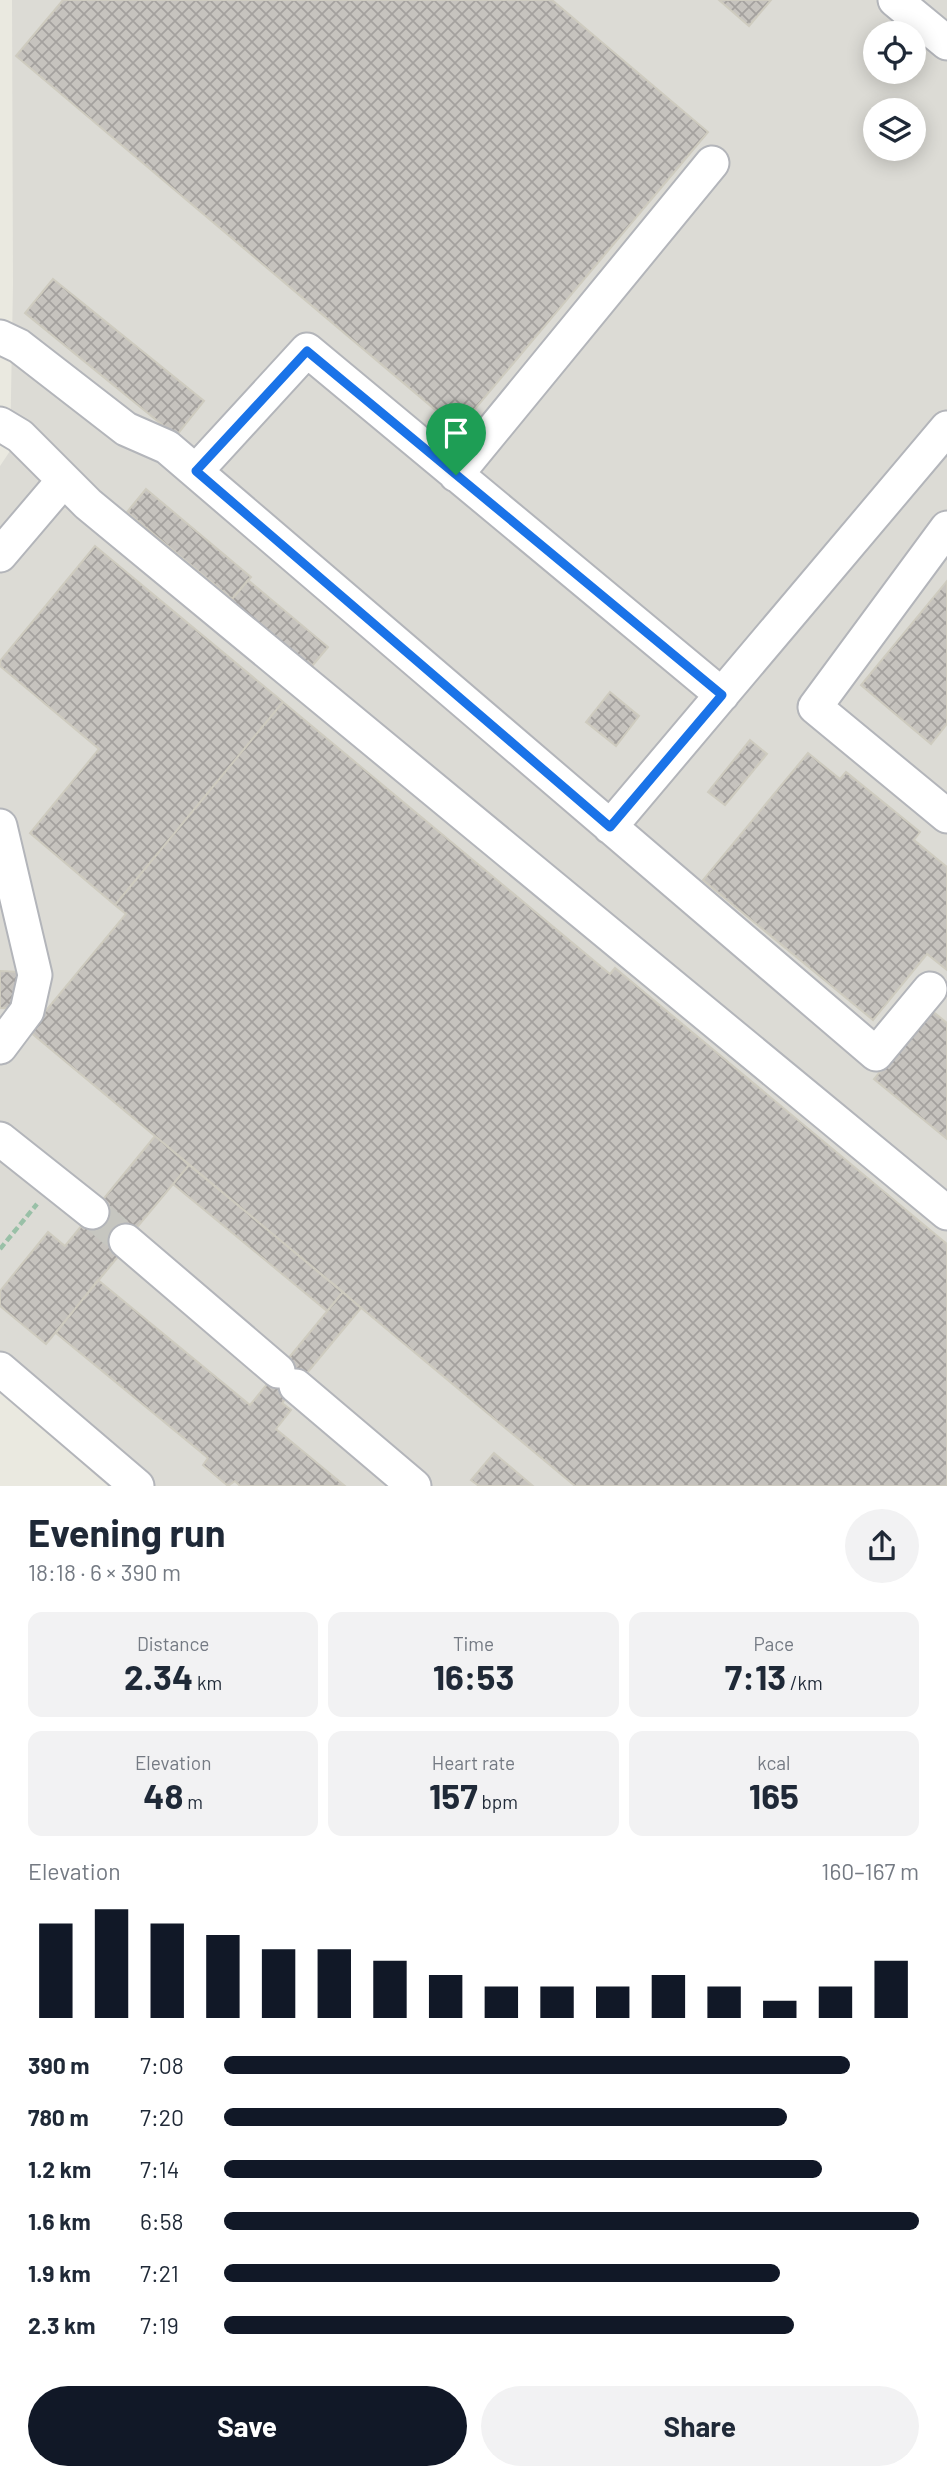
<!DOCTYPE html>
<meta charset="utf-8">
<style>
:root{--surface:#fff;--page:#f2f2f3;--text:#1f2937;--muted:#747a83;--accent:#111827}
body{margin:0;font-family:Barlow,sans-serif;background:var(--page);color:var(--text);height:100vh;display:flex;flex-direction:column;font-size:26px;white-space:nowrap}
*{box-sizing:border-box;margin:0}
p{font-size:23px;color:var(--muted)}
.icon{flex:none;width:38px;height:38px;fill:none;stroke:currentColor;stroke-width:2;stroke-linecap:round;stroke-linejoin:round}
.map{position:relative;height:1486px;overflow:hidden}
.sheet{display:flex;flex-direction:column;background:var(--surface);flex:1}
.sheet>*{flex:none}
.controls{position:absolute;left:863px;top:21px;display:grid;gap:14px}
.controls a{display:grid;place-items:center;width:63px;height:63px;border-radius:50%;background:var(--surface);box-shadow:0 4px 18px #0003;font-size:35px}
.pin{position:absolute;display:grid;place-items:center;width:60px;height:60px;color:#fff;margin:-72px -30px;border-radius:50% 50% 50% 0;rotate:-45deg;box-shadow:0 0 7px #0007}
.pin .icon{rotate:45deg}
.round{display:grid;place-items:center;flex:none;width:74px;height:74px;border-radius:37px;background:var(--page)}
.headline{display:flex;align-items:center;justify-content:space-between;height:119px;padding:0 28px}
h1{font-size:38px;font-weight:700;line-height:52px}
.figures{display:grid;grid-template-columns:repeat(3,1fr);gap:10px;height:119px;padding:7px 28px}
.figures div{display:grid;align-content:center;border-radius:14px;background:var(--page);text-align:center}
.figures b{font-size:35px;font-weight:700}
.figures small{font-size:19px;font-weight:400}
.figures p{font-size:19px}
.chart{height:196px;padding:14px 28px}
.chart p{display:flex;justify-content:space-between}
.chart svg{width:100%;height:126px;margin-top:7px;stroke:var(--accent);stroke-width:6}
.cta{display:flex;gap:14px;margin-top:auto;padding:14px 28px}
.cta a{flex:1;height:80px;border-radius:42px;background:var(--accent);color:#fff;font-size:28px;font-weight:700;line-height:80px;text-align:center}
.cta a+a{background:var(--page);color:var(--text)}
ul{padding:0 28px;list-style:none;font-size:23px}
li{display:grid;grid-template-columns:112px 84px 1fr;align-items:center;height:52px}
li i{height:18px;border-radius:9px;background:var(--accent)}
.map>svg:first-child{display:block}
.industrial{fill:#dcdbd5;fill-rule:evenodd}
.building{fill:url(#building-cross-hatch);stroke:#cecbbf;stroke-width:2}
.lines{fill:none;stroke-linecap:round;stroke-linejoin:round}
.minor-tunnel{stroke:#c6c6c0;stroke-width:33;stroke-dasharray:33 17;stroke-linecap:butt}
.minor-casing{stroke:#b3b5ba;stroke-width:37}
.path{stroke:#99c0a7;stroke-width:4.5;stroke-dasharray:7 3.5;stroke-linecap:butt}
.minor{stroke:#fff;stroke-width:33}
.route-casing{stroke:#fff;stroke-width:14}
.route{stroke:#1a73e8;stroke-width:9}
</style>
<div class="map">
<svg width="947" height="1486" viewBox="0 0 947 1486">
<defs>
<pattern id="building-cross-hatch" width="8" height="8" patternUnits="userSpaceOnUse" patternTransform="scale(1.75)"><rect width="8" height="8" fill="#c6c3be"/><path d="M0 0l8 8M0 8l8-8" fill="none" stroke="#a4a19e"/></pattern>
</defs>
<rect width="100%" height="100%" fill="#eae9e0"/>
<!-- industrial -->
<path class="industrial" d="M12,0H947V1486H108L0,1391V466L10,451L13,285ZM875,33H914V72H875ZM875,110H914V149H875Z"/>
<!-- building -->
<path class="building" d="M63,0H552L708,132L458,429L16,56Z
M719,0H771L749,26Z
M53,279L204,401L176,436L25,313Z
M146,489L251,577L232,599L127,512Z
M95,546L283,702L115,905L30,833L99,749L0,666V661Z
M248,580L328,647L307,672L227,605Z
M947,581V724L931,744L861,685Z
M610,692L639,716L616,746L586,722Z
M283,702L610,974L615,968L947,1244V1486H575L29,1031L126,914L115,905Z
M750,740L767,754L725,805L708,792Z
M808,753L840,779L846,772L920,832L914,840L947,867V970L927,954L873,1020L703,880Z
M0,971L20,972V1009L0,1008Z
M931,1010L947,1023V1139L874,1079Z
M155,1136L189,1165L123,1244L126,1247L46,1344L0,1306V1291L48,1232L65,1246Z
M189,1165L343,1292L327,1311L173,1184Z
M98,1280L250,1405L343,1292L361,1308L282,1403L291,1410L276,1429L345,1486H240L235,1481L228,1486L203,1465L208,1458L56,1333Z
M494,1453L533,1486H479L471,1480Z"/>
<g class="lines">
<!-- minor-tunnel -->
<path class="minor-tunnel" d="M92,1212L126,1241"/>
<defs>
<path id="minor" d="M895,0L947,43
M0,337L19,346L126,429L167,447L876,1054L930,989
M0,424L20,436L88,504L947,1213
M196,471L307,350L722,695
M456,475L712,163
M947,528L815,707L947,816
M0,555L63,481
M0,826L35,975L27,1011L0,1047
M610,827L947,428
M0,1139L92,1212
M126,1241L278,1371
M0,1369L137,1486
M296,1386L414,1486"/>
</defs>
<!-- minor casing -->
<use href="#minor" class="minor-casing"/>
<!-- path -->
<path class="path" d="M0,1249L37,1204"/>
<!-- minor -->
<use href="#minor" class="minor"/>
</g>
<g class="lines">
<defs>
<path id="route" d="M307,351L722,695L610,827L196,471Z"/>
</defs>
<!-- route casing -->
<use href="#route" class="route-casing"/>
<!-- route -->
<use href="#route" class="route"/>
</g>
</svg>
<div class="controls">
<a><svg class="icon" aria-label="locate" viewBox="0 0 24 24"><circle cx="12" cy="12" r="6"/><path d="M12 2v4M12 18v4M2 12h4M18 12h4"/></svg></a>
<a><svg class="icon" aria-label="layers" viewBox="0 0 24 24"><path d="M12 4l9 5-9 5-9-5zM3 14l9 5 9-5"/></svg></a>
</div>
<div class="pin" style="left:456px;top:475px;background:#1e9e55"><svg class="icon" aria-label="arrive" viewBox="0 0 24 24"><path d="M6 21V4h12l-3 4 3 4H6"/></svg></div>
</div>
<section class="sheet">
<div class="headline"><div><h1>Evening run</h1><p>18:18 · 6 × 390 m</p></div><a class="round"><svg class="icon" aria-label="share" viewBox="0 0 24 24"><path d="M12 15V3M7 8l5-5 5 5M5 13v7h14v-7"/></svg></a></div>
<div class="figures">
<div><p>Distance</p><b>2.34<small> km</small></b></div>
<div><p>Time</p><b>16:53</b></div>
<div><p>Pace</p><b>7:13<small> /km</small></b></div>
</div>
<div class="figures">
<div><p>Elevation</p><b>48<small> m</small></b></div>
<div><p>Heart rate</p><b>157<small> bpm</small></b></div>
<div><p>kcal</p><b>165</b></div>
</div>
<div class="chart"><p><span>Elevation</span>160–167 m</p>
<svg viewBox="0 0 160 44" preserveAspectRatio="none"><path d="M5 44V11M15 44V6M25 44V11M35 44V15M45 44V20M55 44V20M65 44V24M75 44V29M85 44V33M95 44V33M105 44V33M115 44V29M125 44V33M135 44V38M145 44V33M155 44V24"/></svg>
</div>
<ul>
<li><b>390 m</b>7:08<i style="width:90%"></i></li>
<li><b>780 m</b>7:20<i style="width:81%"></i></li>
<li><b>1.2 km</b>7:14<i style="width:86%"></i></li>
<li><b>1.6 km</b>6:58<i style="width:100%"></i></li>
<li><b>1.9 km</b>7:21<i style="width:80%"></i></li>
<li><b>2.3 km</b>7:19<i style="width:82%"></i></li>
</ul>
<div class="cta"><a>Save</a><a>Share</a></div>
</section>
